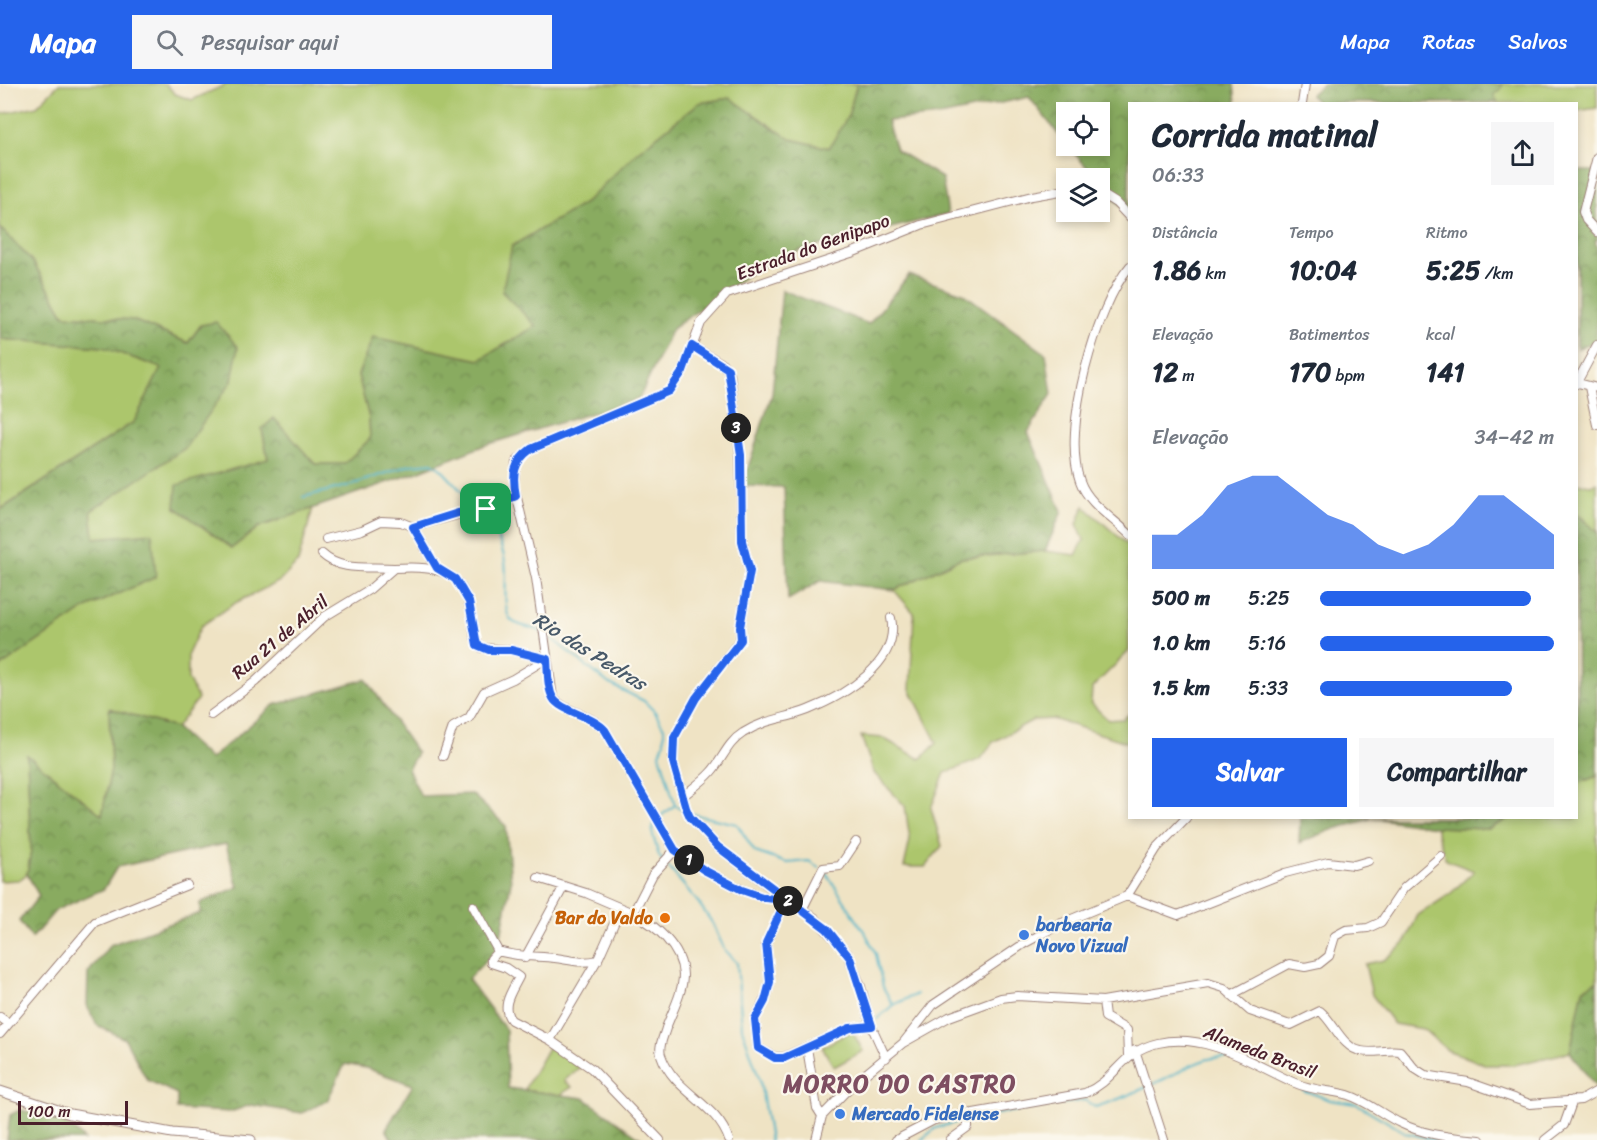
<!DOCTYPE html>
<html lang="pt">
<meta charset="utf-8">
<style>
:root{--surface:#fff;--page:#f6f6f7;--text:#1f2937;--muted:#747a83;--accent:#2563eb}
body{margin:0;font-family:Sriracha,sans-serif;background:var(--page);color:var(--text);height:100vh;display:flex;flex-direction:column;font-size:22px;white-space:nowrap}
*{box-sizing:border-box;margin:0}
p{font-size:20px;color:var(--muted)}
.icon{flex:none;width:33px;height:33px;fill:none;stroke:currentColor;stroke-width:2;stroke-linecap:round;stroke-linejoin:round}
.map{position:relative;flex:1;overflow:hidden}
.sheet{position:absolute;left:1128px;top:18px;width:450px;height:717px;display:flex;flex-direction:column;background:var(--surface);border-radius:0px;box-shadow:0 3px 9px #0003}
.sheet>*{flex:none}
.fabs{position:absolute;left:1056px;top:18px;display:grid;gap:12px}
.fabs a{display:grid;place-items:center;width:54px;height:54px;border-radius:0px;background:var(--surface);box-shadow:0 3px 9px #0003;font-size:30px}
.scale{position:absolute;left:18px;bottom:15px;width:110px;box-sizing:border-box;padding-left:6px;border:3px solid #4a1f2b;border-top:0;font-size:16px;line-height:21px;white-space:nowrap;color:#4a1f2b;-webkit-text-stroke:4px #fbf7ec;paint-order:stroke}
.pin{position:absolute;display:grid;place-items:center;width:51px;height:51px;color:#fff;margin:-26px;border-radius:12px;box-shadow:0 3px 9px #0006}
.km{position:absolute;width:30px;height:30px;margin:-15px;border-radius:50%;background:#222;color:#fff;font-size:16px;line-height:30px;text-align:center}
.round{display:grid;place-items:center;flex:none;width:63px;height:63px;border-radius:0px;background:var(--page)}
.summary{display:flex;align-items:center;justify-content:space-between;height:102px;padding:0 24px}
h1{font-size:33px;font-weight:800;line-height:45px}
.stats{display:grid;grid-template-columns:repeat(3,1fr);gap:9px;height:102px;padding:6px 24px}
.stats div{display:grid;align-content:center}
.stats b{font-size:26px;font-weight:800}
.stats small{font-size:16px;font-weight:400}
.stats p{font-size:16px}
.chart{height:168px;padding:12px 24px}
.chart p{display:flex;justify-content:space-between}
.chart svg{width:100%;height:108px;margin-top:6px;fill:var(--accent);opacity:.7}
.primary-button{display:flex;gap:12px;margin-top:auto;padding:12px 24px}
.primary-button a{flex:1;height:69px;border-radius:0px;background:var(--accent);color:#fff;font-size:24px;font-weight:800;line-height:69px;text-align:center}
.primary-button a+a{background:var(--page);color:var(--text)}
ul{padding:0 24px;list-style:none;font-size:20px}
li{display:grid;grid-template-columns:96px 72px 1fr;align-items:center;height:45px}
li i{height:15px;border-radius:8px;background:var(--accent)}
header{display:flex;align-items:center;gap:36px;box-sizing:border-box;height:84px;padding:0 30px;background:var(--accent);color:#fff}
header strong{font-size:28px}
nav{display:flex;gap:33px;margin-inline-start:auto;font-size:21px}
.search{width:420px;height:54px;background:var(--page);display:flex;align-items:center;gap:15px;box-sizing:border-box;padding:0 21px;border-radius:0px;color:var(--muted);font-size:22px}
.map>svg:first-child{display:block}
.green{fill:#acc66c;stroke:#7b724c;stroke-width:1.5}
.forest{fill:url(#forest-crowns);stroke:#6a6546;stroke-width:1.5}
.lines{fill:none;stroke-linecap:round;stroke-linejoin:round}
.stream{stroke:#46b0c5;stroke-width:2}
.minor-casing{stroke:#9c8178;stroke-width:10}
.major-casing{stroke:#9c8178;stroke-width:11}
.minor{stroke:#fff;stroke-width:8}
.major{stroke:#fff;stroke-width:9}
.route-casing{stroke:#fff;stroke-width:12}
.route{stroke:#2563eb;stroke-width:8}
.food-dot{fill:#e8710a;stroke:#fbf7ec;stroke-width:2}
.shop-dot{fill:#3f7fe0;stroke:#fbf7ec;stroke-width:2}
.labels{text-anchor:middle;stroke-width:4.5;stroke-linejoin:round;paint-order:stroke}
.street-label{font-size:18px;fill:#4a1f2b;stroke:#fbf7ec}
.food-label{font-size:18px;font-weight:bold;fill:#c56008;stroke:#fbf7ec;text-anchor:end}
.shop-label{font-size:18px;font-weight:bold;fill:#366cbe;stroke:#fbf7ec;text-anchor:start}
.water-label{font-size:20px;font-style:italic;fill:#485969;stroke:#fbf7ec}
.district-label{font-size:24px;font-weight:bold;letter-spacing:1.5px;fill:#7e4e61;stroke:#fbf7ec}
</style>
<header>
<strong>Mapa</strong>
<div class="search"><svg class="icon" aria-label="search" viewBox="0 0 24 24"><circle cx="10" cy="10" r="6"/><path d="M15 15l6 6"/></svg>Pesquisar aqui</div>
<nav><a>Mapa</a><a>Rotas</a><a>Salvos</a></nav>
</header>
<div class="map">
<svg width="1597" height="1056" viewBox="0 0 1597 1056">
<defs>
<pattern id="forest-crowns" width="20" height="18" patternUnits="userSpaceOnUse" patternTransform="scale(1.5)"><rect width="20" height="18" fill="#89ab60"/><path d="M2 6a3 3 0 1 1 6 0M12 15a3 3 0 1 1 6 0" fill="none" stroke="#728b4f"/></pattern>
</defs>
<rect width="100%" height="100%" fill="#fbf7ec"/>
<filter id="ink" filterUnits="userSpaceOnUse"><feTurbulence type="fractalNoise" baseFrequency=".0167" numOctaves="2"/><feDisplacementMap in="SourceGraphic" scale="12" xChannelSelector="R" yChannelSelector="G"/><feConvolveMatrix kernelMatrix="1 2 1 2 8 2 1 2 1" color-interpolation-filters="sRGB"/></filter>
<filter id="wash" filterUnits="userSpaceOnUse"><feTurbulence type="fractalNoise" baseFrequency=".008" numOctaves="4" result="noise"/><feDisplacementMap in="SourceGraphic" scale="24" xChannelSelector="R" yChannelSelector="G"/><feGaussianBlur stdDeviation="1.35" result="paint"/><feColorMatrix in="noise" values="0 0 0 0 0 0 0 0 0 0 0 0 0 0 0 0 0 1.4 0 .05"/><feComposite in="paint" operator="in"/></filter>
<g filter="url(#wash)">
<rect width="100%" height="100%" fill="#efe3c4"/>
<!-- green -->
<path class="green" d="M59,0H166L175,10L192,16L227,0H857L848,32L830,64L790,55L730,14L699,19L637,68L585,119L512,162L537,242L480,276L373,253L358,291L369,334L370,355L344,380H315L262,345L268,375L175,423L232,464L259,443L313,424L298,478L280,497L237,518L201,542L188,570V595L198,615L176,644L109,624L111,685L102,731L27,671L31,767L27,790L19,796L0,797V583L86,524L156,493L94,454L91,427L185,364L201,241L188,259L133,236L64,231L33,178L0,144V30L37,22Z
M1502,0H1597V24L1577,27L1576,20L1498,19L1493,11L1501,5Z
M0,255L103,263L161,284L134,338L0,426Z
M1597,398V448L1577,429L1576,399L1591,401Z
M1084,422L1129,462V567L1092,604L1091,619L1108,636L1123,635L1129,630V659L1053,635L1033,636L993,658L981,675L945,689L931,724L942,762L925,783H904L910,756L905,722L874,689L861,652L883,654L920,675L937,659L910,605L914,529L894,506L961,474L1045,467L1076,471L1084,456L1077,440Z
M1597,692V897L1583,905L1570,968L1514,981H1487L1447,966L1423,945L1394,940L1372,911L1365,880L1384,876L1404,860L1418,831L1450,810L1474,787L1446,776L1435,743L1489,745L1509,734H1576L1577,700Z
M852,947L863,967L834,983L822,963Z
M552,957L582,981L564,997L572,1003L560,1011L524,1006Z"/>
<!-- forest -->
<path class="forest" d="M857,0H1234L1236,19L1130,20L1129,131L1068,62H1100V28H1066V60L1029,13L940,32L887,37L896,66L942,94L948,130L801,166L753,187L672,245L639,315L485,361L415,389L259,443L232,464L175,423L177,401L268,375L262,345L274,334L315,380H344L370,355L369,334L358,291L373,253L479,276L536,242L502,208L512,162L585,119L637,68L699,19L730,14L790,55L829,64L848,32Z
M1323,0H1502L1501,5L1494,11L1498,19H1318L1310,11Z
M1597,84V156L1595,157L1597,164V252L1594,258L1577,265V87H1596Z
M0,144L33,178L64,231L133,236L188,259L201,241L216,238L238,263L232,297L185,364L91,427L94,454L152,449L156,493L86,524L0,583V426L134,338L161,284L103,263L0,255Z
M909,191L963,209L1046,270L1052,310L1028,348L1062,427L1045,467L961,474L894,506L820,497L788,516L784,403L742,402L772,310L782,206L869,240Z
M1576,429L1597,448C1597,478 1592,505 1592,534L1597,535V692L1577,700Z
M366,595L417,669L408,685L421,712L472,710L506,742L511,798L499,863L468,895L506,946L508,1004L584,1014L643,1056H392L386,1045L413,1001L366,984L345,980L327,1017L302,1029L251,1021L230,1028L177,1025V1010L147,996L125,955L97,941L87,922L88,889L110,861L200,829V819L238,803L226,760L117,783L104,805L56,826L32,854L19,837L39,812L27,790L31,767L27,671L102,731L111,685L109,624L176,644L210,675L274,621Z
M1300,734H1509L1489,745L1435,743L1374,734L1334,745L1299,759Z
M1597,897V1002H1595L1570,968L1583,905Z
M20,1026C45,1031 67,1035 84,1056H7L10,1031Z"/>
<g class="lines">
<!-- stream -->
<path class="stream" d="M303,413L351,401L410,381L432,379L441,385L477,424
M481,428C493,442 502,459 505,478C508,493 501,528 512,537C519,543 533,543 542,548
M547,551L608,599L644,617L655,628L664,644V658L660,670L675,721L684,726
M692,730L737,740L755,768L787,779L809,777L820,784
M658,734L675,721
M654,738L652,748L659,772L698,818L713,840L724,865L737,879L742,944L760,997L770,1056
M825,787L867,852L876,870L883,903L893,921
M877,935L893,921L917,910
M1303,1006L1330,1016L1357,1020L1406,1049L1436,1056
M971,1034L1085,1016L1095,1023C1117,1017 1143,1005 1164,995C1190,983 1208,968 1238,975
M921,1056L936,1044L965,1036"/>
</g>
</g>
<g filter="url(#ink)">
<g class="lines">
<defs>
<path id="minor" d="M1302,20L1305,0
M1597,73L1583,128L1586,136L1597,148
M1100,109L1116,119L1130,134
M1130,182C1096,222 1061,346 1080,397C1088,420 1113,434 1130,451
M692,262L723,280L730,290L740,371L742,457L750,487L740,543V556L696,614L674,654L673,678L686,724L690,733L718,763L784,814L815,834L847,869L861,903L870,939L886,974
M1578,299L1597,304
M1576,300L1597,261
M1589,303L1597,341
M413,443C448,432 482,427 516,412
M326,455L362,446L381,437L401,438L413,443L437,484
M322,470C341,488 368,482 394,484
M211,631L255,598L324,533L370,505L394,484C441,482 465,485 473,539C474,549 474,558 482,564L511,566L547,575
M443,672L453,643L469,634L484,608L513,595L546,575
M683,712C693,704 703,697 711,688C723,675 727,659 743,649C764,635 786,635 808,626C843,612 901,579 891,534
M538,794L586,809L621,824
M1127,812L1178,831L1285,789L1328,778L1354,781L1368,777
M784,814H765L742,806L704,786L675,766L605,646C591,630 566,629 553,614L536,494L514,401L516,378L531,365L669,307L683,287L701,239L727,210L851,169L921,141L1032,112L1066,106
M786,816L766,859L770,898L767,911L755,935L758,964L775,973H784L850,944L871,942
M473,822L498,867C517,873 534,872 555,874C570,876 582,880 598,876
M803,824L823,784L840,782L856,758
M633,829C655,841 682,863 683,891C683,908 672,928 666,944C664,952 658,962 661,971C673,1008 717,1019 729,1056
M498,867L491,875V879L506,884L519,893C512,907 500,922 511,936L550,956L592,985L660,1056
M525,874L564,802
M1231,911L1289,880L1305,883L1319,880L1329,872L1335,852L1346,846L1368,844L1381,838L1404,804L1441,772
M1103,917L1105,933L1127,946L1128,971
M0,933L8,939
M0,950L95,838L187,801
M550,956L599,873L621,824L633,829L653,790L675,766
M903,959L949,933L1001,914L1017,912L1103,917L1208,899L1224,904L1250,927L1287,940L1291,941L1320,927C1334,938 1342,964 1361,967C1373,970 1387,965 1400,967L1414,984L1425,991L1468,998L1530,1020L1581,1016L1597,1007
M807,964L817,1024L822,1032
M1135,966L1164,1056
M816,1056L822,1032L852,1001L903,959L933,921L1025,859L1062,839L1127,812L1157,764L1186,734
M896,1056L934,1036L1085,1009C1118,995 1119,968 1158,959C1208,948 1252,980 1295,999C1313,1007 1331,1006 1348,1011C1367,1017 1383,1031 1400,1039C1427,1052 1452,1053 1480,1056
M950,1056L968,1043V1029
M1545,1056L1564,1041L1573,1016"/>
<path id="major" d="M0,1007L70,1030L172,1049L251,1056"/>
</defs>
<!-- minor casing -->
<use href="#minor" class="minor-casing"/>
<!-- major casing -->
<use href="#major" class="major-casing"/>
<!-- minor -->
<use href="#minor" class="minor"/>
<!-- major -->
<use href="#major" class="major"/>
</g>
</g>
<g class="lines" filter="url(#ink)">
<defs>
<path id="route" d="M486,425L458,429L413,443L437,484L455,495L462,506L469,518L477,561L489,566H511L547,575C548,587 547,603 553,614C560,627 593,632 605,646L675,766L704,786L742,806L765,814L786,816L766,859L770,898L765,917L755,935L758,964L775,974H784L850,944L872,942L850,874L827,845L718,763L690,733L686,724L673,678L674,654L696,614L741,556L740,543L750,487L742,457L741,371L728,285L692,262L683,287L669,307L531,365C513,378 512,391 516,412L486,425"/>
</defs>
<!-- route casing -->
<use href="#route" class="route-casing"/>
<!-- route -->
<use href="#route" class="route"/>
</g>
<!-- markers -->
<circle class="food-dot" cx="665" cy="834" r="6"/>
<g class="shop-dot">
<circle cx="1024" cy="851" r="6"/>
<circle cx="840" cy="1030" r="6"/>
</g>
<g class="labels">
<!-- street labels -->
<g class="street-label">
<text transform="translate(813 163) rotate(-20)" y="6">Estrada do Genipapo</text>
<text transform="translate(280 553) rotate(-40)" y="6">Rua 21 de Abril</text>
<text transform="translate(1260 968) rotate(21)" y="6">Alameda Brasil</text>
</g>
<!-- food labels -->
<g class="food-label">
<text x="653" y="840">Bar do Valdo</text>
</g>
<!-- shop labels -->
<g class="shop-label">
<text x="1036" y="847">barbearia<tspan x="1036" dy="21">Novo Vizual</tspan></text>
<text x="852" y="1036">Mercado Fidelense</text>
</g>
<!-- water labels -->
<g class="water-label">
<text transform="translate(590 567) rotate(32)" y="7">Rio das Pedras</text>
</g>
<!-- district labels -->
<g class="district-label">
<text x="900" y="1008">MORRO DO CASTRO</text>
</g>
</g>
</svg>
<div class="fabs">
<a><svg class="icon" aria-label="locate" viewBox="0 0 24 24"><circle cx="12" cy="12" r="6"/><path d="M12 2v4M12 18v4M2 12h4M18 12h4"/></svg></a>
<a><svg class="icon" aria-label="layers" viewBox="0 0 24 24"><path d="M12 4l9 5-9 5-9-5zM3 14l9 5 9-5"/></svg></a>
</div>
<div class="scale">100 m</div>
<div class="pin" style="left:486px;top:425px;background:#1e9e55"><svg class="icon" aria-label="arrive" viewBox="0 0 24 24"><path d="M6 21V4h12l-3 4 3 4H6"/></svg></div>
<b class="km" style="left:689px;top:776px">1</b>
<b class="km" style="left:788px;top:817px">2</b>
<b class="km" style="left:736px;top:344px">3</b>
<section class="sheet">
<div class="summary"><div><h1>Corrida matinal</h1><p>06:33</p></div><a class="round"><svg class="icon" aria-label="share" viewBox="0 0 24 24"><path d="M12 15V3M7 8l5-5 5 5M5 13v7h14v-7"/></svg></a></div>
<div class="stats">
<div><p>Distância</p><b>1.86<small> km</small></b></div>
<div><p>Tempo</p><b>10:04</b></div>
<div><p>Ritmo</p><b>5:25<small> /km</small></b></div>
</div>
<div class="stats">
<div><p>Elevação</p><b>12<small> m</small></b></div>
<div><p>Batimentos</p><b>170<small> bpm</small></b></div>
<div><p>kcal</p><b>141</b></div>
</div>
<div class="chart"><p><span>Elevação</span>34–42 m</p>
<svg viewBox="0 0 160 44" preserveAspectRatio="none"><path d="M0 44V30L10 30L20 22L30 10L40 6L50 6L60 14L70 22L80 26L90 34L100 38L110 34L120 26L130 14L140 14L150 22L160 30V44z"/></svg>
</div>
<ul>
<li><b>500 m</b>5:25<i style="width:90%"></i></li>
<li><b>1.0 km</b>5:16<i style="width:100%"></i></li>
<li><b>1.5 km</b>5:33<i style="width:82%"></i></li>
</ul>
<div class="primary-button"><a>Salvar</a><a>Compartilhar</a></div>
</section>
</div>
